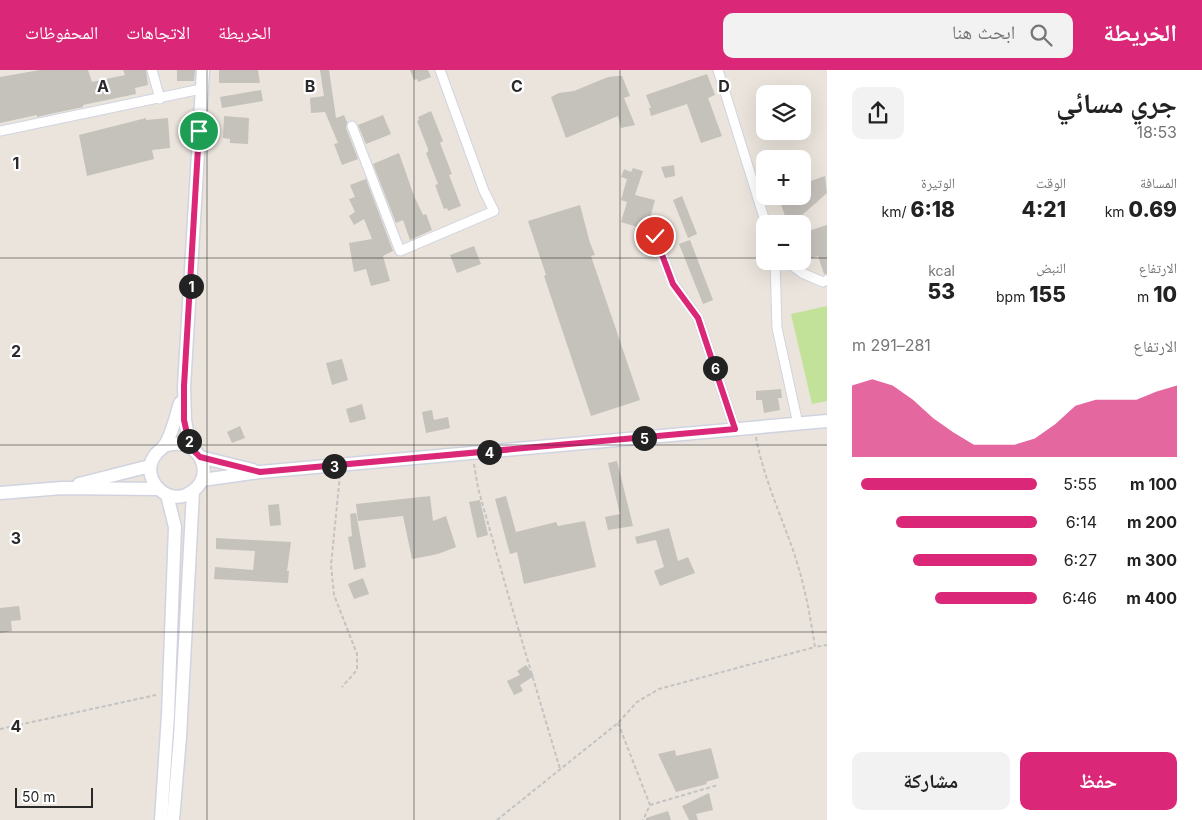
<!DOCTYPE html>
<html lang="ar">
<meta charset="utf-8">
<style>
:root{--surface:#fff;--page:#f2f2f2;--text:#222;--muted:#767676;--accent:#db2777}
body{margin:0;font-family:Inter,"Noto Naskh Arabic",sans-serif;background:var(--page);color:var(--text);direction:rtl;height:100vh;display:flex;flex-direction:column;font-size:19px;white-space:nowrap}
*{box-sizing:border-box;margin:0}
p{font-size:16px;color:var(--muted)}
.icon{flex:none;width:28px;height:28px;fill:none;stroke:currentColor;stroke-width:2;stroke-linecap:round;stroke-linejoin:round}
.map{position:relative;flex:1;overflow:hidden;direction:ltr}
.drawer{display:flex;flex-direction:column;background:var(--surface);width:375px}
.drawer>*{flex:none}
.fabs{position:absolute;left:756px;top:15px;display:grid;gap:10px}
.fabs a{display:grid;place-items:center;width:55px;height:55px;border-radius:10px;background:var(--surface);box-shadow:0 5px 20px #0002;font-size:25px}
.scale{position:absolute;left:15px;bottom:12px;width:78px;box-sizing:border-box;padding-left:5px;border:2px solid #292929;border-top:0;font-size:14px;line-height:18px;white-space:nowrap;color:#292929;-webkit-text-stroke:4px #fff;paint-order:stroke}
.pin{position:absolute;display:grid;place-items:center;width:42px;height:42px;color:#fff;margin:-21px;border:2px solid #fff;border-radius:50%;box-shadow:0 1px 5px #0007}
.km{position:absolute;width:25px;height:25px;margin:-12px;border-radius:50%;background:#222;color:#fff;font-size:14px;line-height:25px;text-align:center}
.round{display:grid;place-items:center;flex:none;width:52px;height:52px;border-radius:10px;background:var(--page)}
.summary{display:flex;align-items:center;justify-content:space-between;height:85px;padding:0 25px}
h1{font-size:28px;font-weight:800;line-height:38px}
.figures{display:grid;grid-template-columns:repeat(3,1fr);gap:8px;height:85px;padding:5px 25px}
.figures div{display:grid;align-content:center}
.figures b{font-size:21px;font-weight:800}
.figures small{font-size:14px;font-weight:400}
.figures p{font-size:14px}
.chart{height:140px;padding:10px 25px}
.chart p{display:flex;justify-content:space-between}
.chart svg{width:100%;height:90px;margin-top:5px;fill:var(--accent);opacity:.7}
.action{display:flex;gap:10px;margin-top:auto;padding:10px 25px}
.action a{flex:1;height:58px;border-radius:10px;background:var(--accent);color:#fff;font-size:20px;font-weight:800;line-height:58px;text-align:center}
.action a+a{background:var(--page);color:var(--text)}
ul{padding:0 25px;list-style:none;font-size:16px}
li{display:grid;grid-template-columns:80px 60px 1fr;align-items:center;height:38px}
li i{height:12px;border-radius:6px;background:var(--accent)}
header{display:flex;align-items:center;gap:30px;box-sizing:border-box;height:70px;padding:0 25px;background:var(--accent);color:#fff}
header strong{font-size:24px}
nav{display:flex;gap:28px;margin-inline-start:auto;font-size:18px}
.search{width:350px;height:45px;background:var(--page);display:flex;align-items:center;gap:12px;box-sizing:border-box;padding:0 18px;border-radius:10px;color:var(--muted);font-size:19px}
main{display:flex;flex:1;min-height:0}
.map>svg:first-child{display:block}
.pitch{fill:#c3e299}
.building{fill:#c5c1bb}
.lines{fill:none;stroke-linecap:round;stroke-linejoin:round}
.street-casing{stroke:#d1d4e0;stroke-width:11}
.secondary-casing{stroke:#d1d4e0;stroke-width:15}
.path{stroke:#c3c3c3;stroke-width:2;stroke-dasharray:4 2.5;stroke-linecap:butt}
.street{stroke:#fff;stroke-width:9}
.secondary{stroke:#fff;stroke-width:12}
.route-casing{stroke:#fff;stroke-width:10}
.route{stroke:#db2777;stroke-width:6}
.grid{fill:none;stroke:#292929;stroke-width:1;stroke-opacity:0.55}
.grid-label{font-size:16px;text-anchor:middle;font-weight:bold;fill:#292929;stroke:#fff;stroke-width:4.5;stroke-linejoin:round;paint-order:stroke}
</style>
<header>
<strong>الخريطة</strong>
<div class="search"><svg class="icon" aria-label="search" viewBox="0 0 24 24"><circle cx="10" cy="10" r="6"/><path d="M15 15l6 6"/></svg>ابحث هنا</div>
<nav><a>الخريطة</a><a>الاتجاهات</a><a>المحفوظات</a></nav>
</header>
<main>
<section class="drawer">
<div class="summary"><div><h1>جري مسائي</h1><p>18:53</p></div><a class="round"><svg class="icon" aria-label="share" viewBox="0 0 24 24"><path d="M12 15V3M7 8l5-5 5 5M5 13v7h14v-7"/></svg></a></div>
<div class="figures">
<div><p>المسافة</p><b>0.69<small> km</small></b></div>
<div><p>الوقت</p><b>4:21</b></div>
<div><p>الوتيرة</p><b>6:18<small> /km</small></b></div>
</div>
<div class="figures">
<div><p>الارتفاع</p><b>10<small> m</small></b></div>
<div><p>النبض</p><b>155<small> bpm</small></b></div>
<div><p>kcal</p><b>53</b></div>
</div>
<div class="chart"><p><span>الارتفاع</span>281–291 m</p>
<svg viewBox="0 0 160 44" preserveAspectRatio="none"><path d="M0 44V9L10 6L20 9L30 16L40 25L50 32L60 38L70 38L80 38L90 35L100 28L110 19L120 16L130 16L140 16L150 12L160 9V44z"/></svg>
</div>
<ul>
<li><b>100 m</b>5:55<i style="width:95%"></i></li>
<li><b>200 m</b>6:14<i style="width:76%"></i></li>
<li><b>300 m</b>6:27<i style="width:67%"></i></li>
<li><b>400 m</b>6:46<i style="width:55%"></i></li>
</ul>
<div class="action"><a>حفظ</a><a>مشاركة</a></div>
</section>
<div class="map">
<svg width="827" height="750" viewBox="0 0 827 750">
<rect width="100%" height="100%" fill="#eae4dc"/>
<!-- pitch -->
<path class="pitch" d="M827,236V331L812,334L791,244Z"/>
<!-- building -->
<path class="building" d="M40,0H88L92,12L125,5L123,0H146L148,15L135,18L136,24L83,35V37L50,44L37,47V45L0,53V7Z
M177,0H195L194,11H177Z
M219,0H258L260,13H219Z
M320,0H329L336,48L344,45L347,52L346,58L358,89L342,95L334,74L338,73L325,42L311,43L310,28L324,26Z
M410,0H428L431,7L418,12L417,9L414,10Z
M707,4L715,25L708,28L722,66L701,73L687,34L651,46L649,38H651L646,25Z
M618,6H622L630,26L624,28L635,55L621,58L618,46L566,68L551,27L559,23L574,21L608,7Z
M261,20L263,31L222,38L220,27Z
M431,41L443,71L440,73L452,104L449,105L461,136L448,141L447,138L444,139L435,115L438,114L426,83L428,82V79L417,51L419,50L418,47Z
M383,45L391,64L366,74L358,55Z
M224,46L249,48L248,74L230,73V69L223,68Z
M146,48V50L168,48L170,78L152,80L154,89L87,106L79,65Z
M399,83L414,126L423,145L426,144L432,160L410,170L403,150L396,153L373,94Z
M674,95L675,106L665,108L661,97Z
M633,98L643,101L635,125L655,130L647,160L621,152L627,132L621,130L627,109L621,107L624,99L631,102Z
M825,106L827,123L801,146L804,154H788L778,126H802V122L808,120L805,113Z
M366,109L393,181L383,186L390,211L371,216L366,199L354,202L349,173L372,169L364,149L354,155L349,146L355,142L349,129L355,127L350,115Z
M682,126L697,164L688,168L673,130Z
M580,135L590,173L595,185L591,186L640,330L591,346L544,206L546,205L528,151Z
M827,155V204H824L818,186L802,192V163Z
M690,170L713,230L703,234L679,174Z
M474,176L481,194L457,203L450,185Z
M342,289L348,310L332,315L326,293Z
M781,319L782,328H778L780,340L764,343L762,330H756V321Z
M362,334L366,349L350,353L346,339Z
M432,340L434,350L448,347L450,358L426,363L422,342Z
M240,356L245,368L232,373L227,362Z
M617,391L633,456L608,460L605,447L620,444L608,393Z
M430,426L433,451L446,446L456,477L438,484L412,489L403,446L358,451L356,434Z
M506,426L516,462L556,452L558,456L585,451L596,497L524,514L517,482L510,484L495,429Z
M480,430L488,465L477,468L469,432Z
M279,434L281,455L270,456L268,435Z
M356,443L366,497L354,500L348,467L352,466L350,444Z
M669,458L678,491L688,487L695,503L660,516L654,501L664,497L656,470L637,474L635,467Z
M216,468L291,472L287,501H289L288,513L214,509L215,497L253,500L255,481L216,479Z
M363,508L369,524L354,529L348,514Z
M19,536L21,550L11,551L12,561L0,563V538Z
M526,595L534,606L520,615L523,621L514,625L507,611L520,605L517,601Z
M711,678L719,708L706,712L707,714L676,722L658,684L675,680L676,686Z
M709,723L713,740L696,744L698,750H689L682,736Z
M668,741L671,750H646V748Z"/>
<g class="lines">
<defs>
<path id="street" d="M152,0L160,29
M718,0L766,154
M352,56L400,181L494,141L484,121L440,0
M0,61L201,19
M655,166L673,213L698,248L735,359
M775,191L777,258L798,354
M786,191L802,203L823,212L827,210"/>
<path id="secondary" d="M164,376C199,363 221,409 186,425C179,428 170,427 164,423C151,415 145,397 156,384C158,381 162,379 164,376C172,366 176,345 180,333
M190,377L185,350L184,317L203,0
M200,387L253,400
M202,410L260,402L827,351
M79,414L150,396
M0,423L62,418L157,419
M161,750L168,645L175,457L167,425
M173,750L180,667L193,422"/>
</defs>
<!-- street casing -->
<use href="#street" class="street-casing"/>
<!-- secondary casing -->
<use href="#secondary" class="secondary-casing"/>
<!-- path -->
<path class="path" d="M756,367C763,406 780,443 793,480C804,512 810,544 815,577L827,575
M474,394L478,418L508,524L560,699
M340,405L331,495L334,525L357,584V600L342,617
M618,653L650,735L643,750
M0,659L156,625
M650,735L718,715
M497,750L618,653L637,632L659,619L815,577"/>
<!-- street -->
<use href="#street" class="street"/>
<!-- secondary -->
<use href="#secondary" class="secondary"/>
</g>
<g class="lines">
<defs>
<path id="route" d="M199,61L184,316V350L190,377L200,387L260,402L735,359L698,248L673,214L655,166"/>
</defs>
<!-- route casing -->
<use href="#route" class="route-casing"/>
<!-- route -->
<use href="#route" class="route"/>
</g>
<!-- grid -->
<path class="grid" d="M207,0V750M414,0V750M620,0V750M0,188H765M802,188H827M0,375H827M0,562H827"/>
<g class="grid-label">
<text x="103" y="22">A</text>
<text x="310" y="22">B</text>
<text x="517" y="22">C</text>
<text x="724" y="22">D</text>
<text x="16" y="99">1</text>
<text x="16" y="287">2</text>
<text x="16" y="474">3</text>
<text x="16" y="662">4</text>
</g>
</svg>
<div class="fabs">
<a><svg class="icon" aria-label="layers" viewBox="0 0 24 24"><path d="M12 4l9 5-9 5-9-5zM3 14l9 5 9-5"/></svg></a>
<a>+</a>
<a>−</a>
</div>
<div class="scale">50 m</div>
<div class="pin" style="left:199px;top:61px;background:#1e9e55"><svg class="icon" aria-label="arrive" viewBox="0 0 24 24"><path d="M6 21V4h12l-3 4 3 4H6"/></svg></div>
<div class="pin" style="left:655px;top:166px;background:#d93025"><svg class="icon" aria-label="check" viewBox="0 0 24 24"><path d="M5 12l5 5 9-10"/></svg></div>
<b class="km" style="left:191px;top:216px">1</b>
<b class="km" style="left:189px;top:371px">2</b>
<b class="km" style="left:334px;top:396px">3</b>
<b class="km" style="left:489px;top:382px">4</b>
<b class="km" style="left:644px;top:368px">5</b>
<b class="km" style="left:715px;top:298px">6</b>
</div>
</main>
